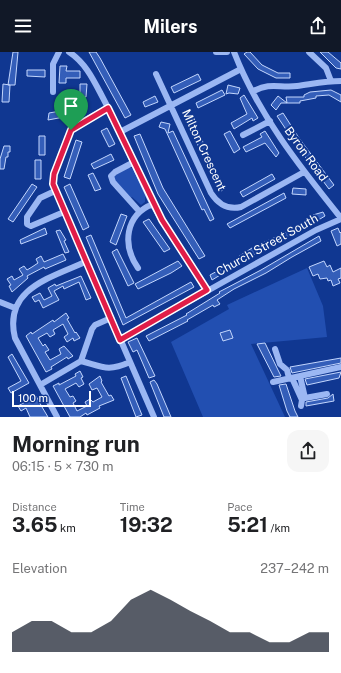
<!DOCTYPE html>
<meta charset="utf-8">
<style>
:root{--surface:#fff;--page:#f6f6f6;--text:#202124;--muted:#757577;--accent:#111827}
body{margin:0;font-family:"Public Sans",sans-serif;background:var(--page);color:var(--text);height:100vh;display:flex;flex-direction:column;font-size:15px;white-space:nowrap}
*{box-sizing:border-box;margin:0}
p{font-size:13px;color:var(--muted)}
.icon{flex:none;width:22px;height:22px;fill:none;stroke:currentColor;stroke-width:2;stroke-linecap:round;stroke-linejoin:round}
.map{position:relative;height:365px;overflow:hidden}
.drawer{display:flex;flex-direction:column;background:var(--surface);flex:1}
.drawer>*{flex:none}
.scale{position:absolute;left:12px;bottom:10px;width:79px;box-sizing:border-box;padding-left:4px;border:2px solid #fff;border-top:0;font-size:11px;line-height:14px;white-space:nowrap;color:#fff;-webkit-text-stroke:3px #103791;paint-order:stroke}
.pin{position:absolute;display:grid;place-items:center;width:34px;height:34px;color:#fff;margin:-41px -17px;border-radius:50% 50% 50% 0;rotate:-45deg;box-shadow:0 0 4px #0007}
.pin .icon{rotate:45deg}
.round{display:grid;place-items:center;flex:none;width:42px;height:42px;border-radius:12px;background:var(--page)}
.summary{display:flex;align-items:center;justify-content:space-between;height:68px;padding:0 12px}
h1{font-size:22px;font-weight:700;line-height:30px}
.metrics{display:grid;grid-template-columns:repeat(3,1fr);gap:6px;height:68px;padding:4px 12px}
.metrics div{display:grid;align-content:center}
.metrics b{font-size:20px;font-weight:700}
.metrics small{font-size:11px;font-weight:400}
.metrics p{font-size:11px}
.chart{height:112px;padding:8px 12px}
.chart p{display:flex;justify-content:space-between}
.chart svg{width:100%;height:72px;margin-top:4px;fill:var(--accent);opacity:.7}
header{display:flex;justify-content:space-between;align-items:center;height:52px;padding:0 12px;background:var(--accent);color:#fff;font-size:18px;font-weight:700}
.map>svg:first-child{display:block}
.green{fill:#224fb1}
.building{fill:#345eb9;stroke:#c3d6fd}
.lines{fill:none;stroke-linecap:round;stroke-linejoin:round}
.minor{stroke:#9bb7f3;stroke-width:6}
.route-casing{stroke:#fff;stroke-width:8}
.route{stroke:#e11d48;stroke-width:5}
.labels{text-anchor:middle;stroke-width:4;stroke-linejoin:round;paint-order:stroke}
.street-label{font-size:12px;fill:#fff;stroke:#103791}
</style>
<header><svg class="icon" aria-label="menu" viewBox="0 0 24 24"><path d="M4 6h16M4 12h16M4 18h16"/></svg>Milers<svg class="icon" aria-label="share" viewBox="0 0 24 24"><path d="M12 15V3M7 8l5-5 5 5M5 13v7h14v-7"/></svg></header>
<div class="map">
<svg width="341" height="365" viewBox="0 0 341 365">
<rect width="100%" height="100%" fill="#103791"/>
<!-- green -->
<path class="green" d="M128,116H133L145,144V150L141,153L132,145L130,146L114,129V124Z
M307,216L323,254L327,285L251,292L285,365H203L171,290L229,257L227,253Z"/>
<!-- building -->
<path class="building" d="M13,0H18L15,33H8Z
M89,0H96L100,6L131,63L125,66Z
M247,0H250L262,13L278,21H290V26H276L258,17L244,2Z
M320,0H328L341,11V17L336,16Z
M60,14H67L66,19H80V26H66V31H59Z
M27,18H45V25L27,24Z
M198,22L201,28L174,41L171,35Z
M3,32L10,33L9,50H2Z
M80,32H87L86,45H80Z
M228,33L240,36L238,42L229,41L226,42Z
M222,38L225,43L198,56L196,51Z
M331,38L341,43V50L329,43L316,44V46L300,49V51H281L276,58L271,53L278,44L287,51L286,45H304V43L310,40Z
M244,43L258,66L253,69L252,66L234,77L231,71L247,62L240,46Z
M155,44L158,50L145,55L143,50Z
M75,54H80V61L64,62V65L48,68L49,61L66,58V56Z
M283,61L299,86L334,133L329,137L297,94L277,64Z
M193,69L225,137L219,140L188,71Z
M161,70L170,72L168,81L173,79L214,167L210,169L204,157L202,158L165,77L159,75Z
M107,76L115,92L109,95L101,79Z
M230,79L240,97L234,101L224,82Z
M265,79L279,101L276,105L265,91L246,100L243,95L262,85L260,82Z
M140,82L163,136L205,204L199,207L158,142L134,84Z
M39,84H45V103H39Z
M76,88L82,90L70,127L64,125Z
M4,94H10V100H8V105H6L4,117H0V107Z
M111,102L114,108L94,117L91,112Z
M35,108H41V127H35Z
M93,121L101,137L95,139L88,123Z
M272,122L275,127L243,145L240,140Z
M32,132L37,135L13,170L8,167Z
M70,132L89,175L83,178L64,135Z
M293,136L306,137V143L292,142Z
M284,141L286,146L230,176L227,172Z
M323,160L325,164L320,167L258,200L212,228L210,223L239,207L238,205L252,196L295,176L314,165L313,163Z
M121,162L127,164L116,193L110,190Z
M149,167L170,197L164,200L143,170Z
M45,176L47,182L21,192L20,188Z
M338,176L340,181L341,180V192L337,194L331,179Z
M60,178L66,188L64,189L69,200L65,201L56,179Z
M91,183L126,266L191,230L194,235L123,273L86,185Z
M319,184L321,189L292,205L266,221L234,237L217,248L220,252L214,255L213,253L187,268L188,269L149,289L146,284L187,263L186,262L220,241L219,240L261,218Z
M117,197L134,231L128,234L112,200Z
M63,202L66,208L45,217L44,215L27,224L28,226L12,240L9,234L11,233L7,227L12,224L14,228L23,223L19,217L24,214L27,218L32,215L38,211L36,207L41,204L44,210Z
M178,209L182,214L171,221L138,237L135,232Z
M324,209L327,215L330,213L333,220L341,216V226L338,227L340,231L333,234L331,228L328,229L327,226L320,227L318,222L313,224L309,215Z
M81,224L91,246L86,248L79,230L64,237L63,234L54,239L59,248L43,256L39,248L35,250L32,245L40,241L44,248L52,244L48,236L55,232L56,234Z
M66,261L69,266L67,267L75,281L76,280L80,286L74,289L73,286L67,290L64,285L68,282L63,272L53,278L55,282L50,285L47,281L38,286L43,294L45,292L49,298L45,300L50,308L61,302L59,297L64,294L73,304L68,307L67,305L51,315L52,317L46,320L26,284L31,280L32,282L53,268L54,270Z
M230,278L233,286L223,289L220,281Z
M137,286L155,324L149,326L137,298L133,300L128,290Z
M265,291L278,318L281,324L274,325L257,292Z
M12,302L29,331L11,341L8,336L21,329L8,305Z
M341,306V311L292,321L290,315Z
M80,319L83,325L81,326L84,332L79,335L76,331L65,337L70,345L73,344L76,349L73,351L77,359L87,354L85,350L90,347L93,350L102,345L97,336L92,338L89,332L100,324L102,329L101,330L109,344L111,343L114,348L99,354L100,356L87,363L86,361L80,365H70L53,334L59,331V333L76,324L75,322Z
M341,320L339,326L307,333L305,327Z
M126,324L142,363L136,365L121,326Z
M154,328L157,332L171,365H164L150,330Z
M286,332L295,359L298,365H290L287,359L279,333Z
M333,342L334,349L306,354V350L328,346Z
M36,344L42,355L48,365H30L26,356L21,359L18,354Z"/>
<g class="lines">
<!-- minor -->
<path class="minor" d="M69,0C86,11 94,29 103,46C121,80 135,116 152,151C168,181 189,209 207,238
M216,0H227
M234,0C258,62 300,115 341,166
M309,0L326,16L331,29
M156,22L211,141C218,152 228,158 241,155L304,120
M254,39C270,30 279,36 297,34C312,32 326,29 341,29
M53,40V12L59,0
M108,56L76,73L71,78L54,122L53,132L154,365
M120,80L241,17
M243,83L270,69
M134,110L115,120L111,124L113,130L139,159
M55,139L40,146L27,165V172L31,174L64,160
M138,216C122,193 125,163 153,152
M0,250L15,256
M120,288L316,178L341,167
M275,297L280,312L287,318L289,326
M81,309C103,315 108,320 130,310
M300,324L305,346L327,342
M292,326L302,348L301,354
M273,330L341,315
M40,333L81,309L92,277L95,273L111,266
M57,365L15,286C3,237 50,226 85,210"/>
</g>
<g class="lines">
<defs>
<path id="route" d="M108,56L162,168L207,238L120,288L53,132L54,122L71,78Z"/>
</defs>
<!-- route casing -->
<use href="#route" class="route-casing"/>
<!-- route -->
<use href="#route" class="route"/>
</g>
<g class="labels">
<!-- street labels -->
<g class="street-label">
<text transform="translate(204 98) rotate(65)" y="4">Milton Crescent</text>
<text transform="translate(306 102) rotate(54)" y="4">Byron Road</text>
<text transform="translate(267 193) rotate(-29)" y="4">Church Street South</text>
</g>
</g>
</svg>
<div class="scale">100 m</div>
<div class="pin" style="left:71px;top:78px;background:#1e9e55"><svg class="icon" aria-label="arrive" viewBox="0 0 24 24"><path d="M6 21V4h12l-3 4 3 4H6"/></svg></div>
</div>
<section class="drawer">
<div class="summary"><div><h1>Morning run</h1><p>06:15 · 5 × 730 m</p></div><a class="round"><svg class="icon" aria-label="share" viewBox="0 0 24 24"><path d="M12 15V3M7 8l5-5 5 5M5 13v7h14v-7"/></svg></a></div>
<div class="metrics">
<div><p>Distance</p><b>3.65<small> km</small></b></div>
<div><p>Time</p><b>19:32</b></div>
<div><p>Pace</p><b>5:21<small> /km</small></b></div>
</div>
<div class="chart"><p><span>Elevation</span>237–242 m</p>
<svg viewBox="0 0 160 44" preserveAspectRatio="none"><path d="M0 44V32L10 25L20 25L30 32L40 32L50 25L60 12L70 6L80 12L90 19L100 25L110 32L120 32L130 38L140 38L150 32L160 32V44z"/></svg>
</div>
</section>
